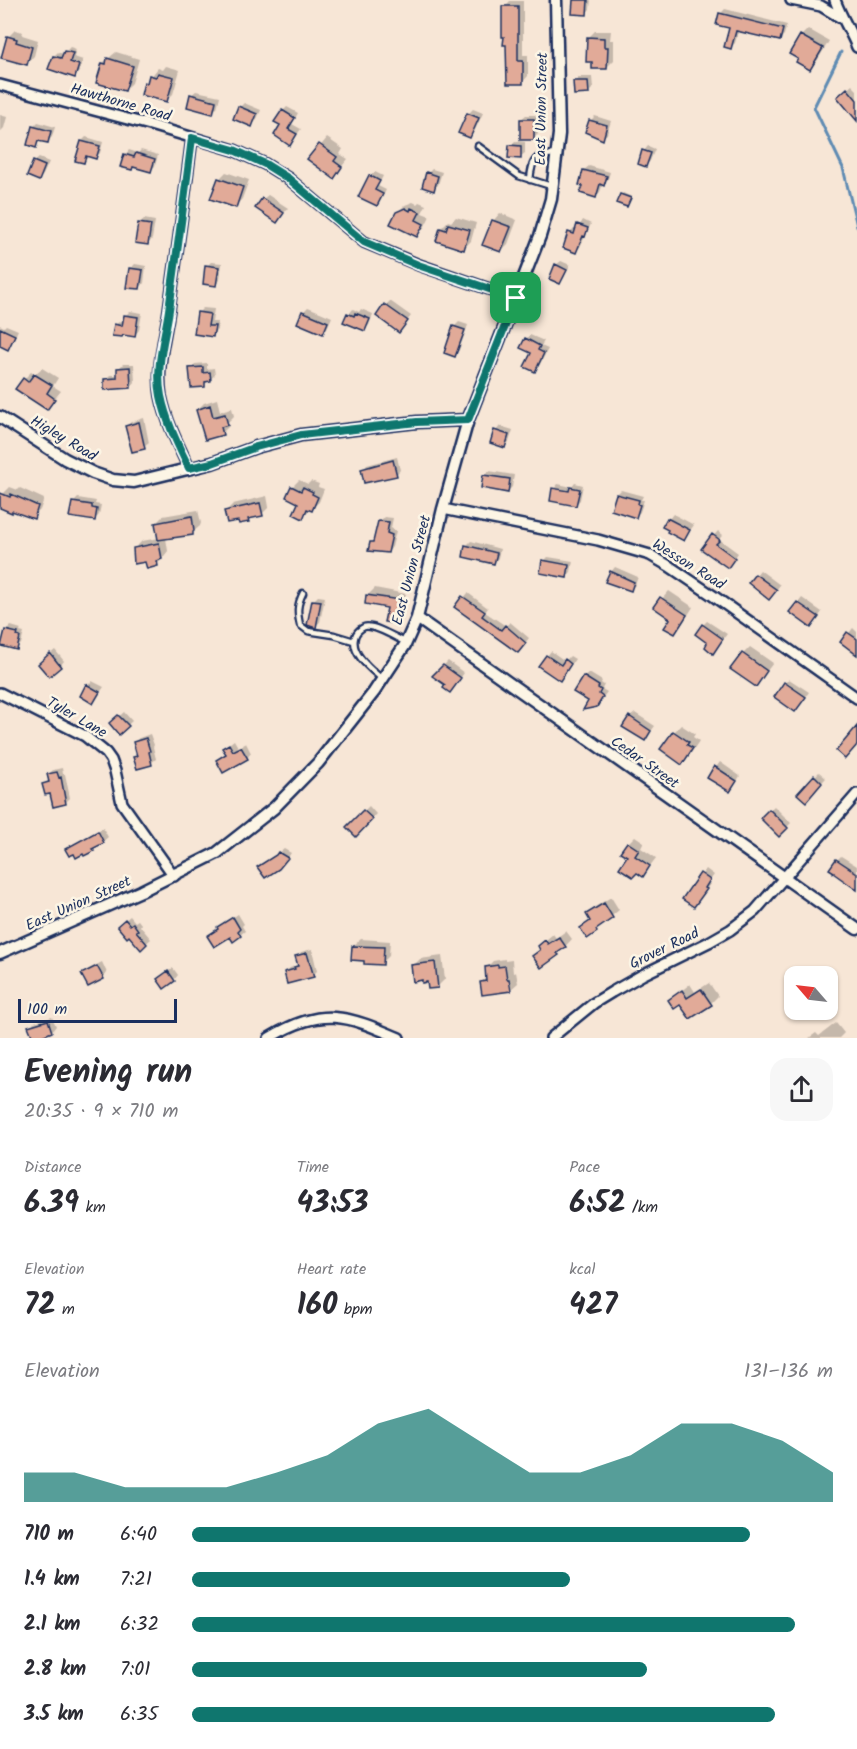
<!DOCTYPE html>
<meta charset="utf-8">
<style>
:root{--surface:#fff;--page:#f7f7f7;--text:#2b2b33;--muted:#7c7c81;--accent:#0f766e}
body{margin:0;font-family:Kalam,sans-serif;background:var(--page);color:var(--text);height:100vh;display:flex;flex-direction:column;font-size:22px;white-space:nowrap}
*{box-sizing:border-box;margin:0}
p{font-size:20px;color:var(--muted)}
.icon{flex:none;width:33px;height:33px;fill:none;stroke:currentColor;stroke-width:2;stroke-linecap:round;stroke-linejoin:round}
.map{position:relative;height:1038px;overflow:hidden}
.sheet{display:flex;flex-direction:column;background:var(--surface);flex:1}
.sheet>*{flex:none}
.needle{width:39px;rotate:298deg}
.buttons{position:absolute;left:784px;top:966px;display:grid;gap:12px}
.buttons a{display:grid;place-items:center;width:54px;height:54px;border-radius:12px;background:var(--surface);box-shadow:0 2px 4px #0004;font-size:30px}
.scale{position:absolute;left:18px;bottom:15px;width:159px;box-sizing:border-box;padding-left:6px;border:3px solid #1b2f5e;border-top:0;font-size:16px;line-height:21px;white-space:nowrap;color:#1b2f5e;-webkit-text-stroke:4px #fcf5e5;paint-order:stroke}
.pin{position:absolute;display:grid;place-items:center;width:51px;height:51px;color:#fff;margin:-26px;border-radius:12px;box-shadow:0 3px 9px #0006}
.round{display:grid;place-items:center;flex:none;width:63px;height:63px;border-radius:18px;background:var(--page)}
.summary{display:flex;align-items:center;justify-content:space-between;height:102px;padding:0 24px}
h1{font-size:33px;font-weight:800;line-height:45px}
.figures{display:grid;grid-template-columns:repeat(3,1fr);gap:9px;height:102px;padding:6px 24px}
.figures div{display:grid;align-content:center}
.figures b{font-size:30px;font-weight:800}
.figures small{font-size:16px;font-weight:400}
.figures p{font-size:16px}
.chart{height:168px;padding:12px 24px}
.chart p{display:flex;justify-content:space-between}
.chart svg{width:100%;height:108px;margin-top:6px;fill:var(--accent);opacity:.7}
ul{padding:0 24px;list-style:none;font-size:20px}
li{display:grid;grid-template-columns:96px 72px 1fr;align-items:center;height:45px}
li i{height:15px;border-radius:8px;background:var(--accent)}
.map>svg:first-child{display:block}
.shadow{fill:#0003}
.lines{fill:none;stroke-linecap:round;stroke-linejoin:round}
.stream{stroke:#5e8bb3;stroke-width:3}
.building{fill:#e1aa98;stroke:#1b2f5e;stroke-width:1.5}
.service-casing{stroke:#1b2f5e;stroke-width:9}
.minor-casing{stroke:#1b2f5e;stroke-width:14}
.tertiary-casing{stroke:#1b2f5e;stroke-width:15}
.service{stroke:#fcf5e5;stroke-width:4.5}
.minor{stroke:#fcf5e5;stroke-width:9}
.tertiary{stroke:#fcf5e5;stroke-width:10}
.route-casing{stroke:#fff;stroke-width:12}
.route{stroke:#0f766e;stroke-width:8}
.labels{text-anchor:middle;stroke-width:5;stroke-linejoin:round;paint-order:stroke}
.street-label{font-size:15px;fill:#1b2f5e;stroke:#fcf5e5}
</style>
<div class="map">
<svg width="857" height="1038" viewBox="0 0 857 1038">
<rect width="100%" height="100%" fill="#f7e6d6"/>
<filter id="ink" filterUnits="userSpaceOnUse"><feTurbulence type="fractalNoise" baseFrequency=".0167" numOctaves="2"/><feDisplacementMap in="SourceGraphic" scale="12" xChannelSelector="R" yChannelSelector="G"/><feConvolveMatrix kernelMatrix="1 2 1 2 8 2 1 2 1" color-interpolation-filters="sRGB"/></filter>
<g filter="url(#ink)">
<!-- shadow -->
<path class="shadow" d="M575,0H591L590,9L586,14Z
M510,1H523V55H528V76L522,83L508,43L504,7Z
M725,9L787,25L784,35L780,39L739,30L735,43L731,47L730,27L720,14Z
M808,29L829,41L817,61L810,68L801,36Z
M15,30L23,32L22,35L38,40L34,56L27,63L8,37Z
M595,31H611L610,40H614V60L607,67L594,61L588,38Z
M70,47L76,49L74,57L83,60L79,72L74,76L54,56L58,52L63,54Z
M116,52L139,59L132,83L125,90L103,63Z
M166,66L180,70L173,94L166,101L146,83L158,68L163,70Z
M579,77H592L593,88L588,93L575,82Z
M852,85L857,90V113L839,97Z
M196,91L220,96L217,108L212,112L191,95Z
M244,103L261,110L256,121L252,125L240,107Z
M287,107L298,113L292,124L301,129L290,144L282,125L283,111Z
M473,109L483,113L474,132L470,136L468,114Z
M0,115L7,117L4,128L0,132Z
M526,115H538V134L534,138L521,119Z
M595,116L611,121L607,134L602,138L590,121Z
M38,122L55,127L52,137L47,142L40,141L36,146L33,127Z
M86,137L103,142L100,153L96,157L89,156L84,162L82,141Z
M327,138L343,149L340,154L348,159L333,177L310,159Z
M515,141L525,142V153L520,157L510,146Z
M648,146L655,149L650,161L646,165L644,151Z
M129,150L138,153L141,150L158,155L155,166L151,170L135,166L132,168L125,155Z
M39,158L49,162L43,175L39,179L34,162Z
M589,166L610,172L608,179L603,184L600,192L596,196L585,185L581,184L584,170Z
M432,169L442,172L438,185L433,189L428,173Z
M226,172L249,180L242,199L235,206L219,179Z
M375,172L383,176L378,186L386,190L381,200L376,204L370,176Z
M623,193L632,197L627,206L621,195Z
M268,195L288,208L277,221L263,199Z
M413,202L417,204L419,202L426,205L422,213L430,216L424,228L417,235L397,213L405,205Z
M500,213L517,220L508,244L501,251L493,221Z
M456,217L476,223L471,241L464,248L441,228L448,221L451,222Z
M144,219L155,221L152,239L148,244L139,223Z
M583,220L591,224L580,247L576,251L570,233L574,229L577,230Z
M561,261L570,265L564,278L560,282L556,265Z
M211,262L222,263L220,280L216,285L207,266Z
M135,264L146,266L144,283L140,288L130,269Z
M390,301L411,316L403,326L386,305Z
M308,307L332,317L327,328L323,332L303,312Z
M203,308L214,309L212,322H218L217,330L212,335L199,312Z
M353,309L359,312L361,309L373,314L369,325L365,329L349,314Z
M130,311L142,313L139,330L135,335L115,325L120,321H124L125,316Z
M459,322L468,325L459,350L455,355L446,352L455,326Z
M0,325L4,327L6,325L18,330L12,343L8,348L0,344Z
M530,335L544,341L541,346L548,349L539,366L534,370L533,352L526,339Z
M207,363V369L214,368L215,375L204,385L191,369L195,364Z
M123,364H134L135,382L131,387L105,380L110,375H119L118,369Z
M42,368L58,378L53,386L61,391L47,408L24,379L31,372L35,374Z
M217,399L220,411L232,408L234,416L228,422L229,426L222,433L197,410L204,403Z
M144,418L149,443L144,447L126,426L131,422Z
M500,426L513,430L509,442L504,446L496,431Z
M397,457L400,470L396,475L363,470L367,465Z
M489,471L514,475L512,487L508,491L485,475Z
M299,480L308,484L311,481L319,484L318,487L324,489L319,502L302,517L300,502L292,487Z
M575,483L583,485L580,500L576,504L554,489L558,484L572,487Z
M10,487L18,490L20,488L44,499L40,510L33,517L0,507L3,494Z
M621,490L643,496L641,500H644L640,512L636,516L617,494Z
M267,496L269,507L262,514L251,517L248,520L239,519L226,511L233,504Z
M78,498L96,501L95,504L101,505L99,515L95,519L73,503Z
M198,510L201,523L200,526L192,533L166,538L168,551L157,565L146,561L135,548L142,541L159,538L156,523L163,516Z
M673,514L694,525L684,539L669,519Z
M384,517L393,518L391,528L396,531L392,547L388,552L372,543L375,540L380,521Z
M718,531L723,535L719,539L738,553L732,562L703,548Z
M471,541L500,549L498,558L494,563L464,556L467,545Z
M548,557L573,561L571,572L567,576L544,561Z
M615,567L638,577L635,585L630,590L611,572Z
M760,570L780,585L773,594L756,575Z
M375,588L406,594L403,616L396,623L388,607L368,595Z
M669,591L693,607L681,626L674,633L672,618L655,607Z
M468,593L488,608L485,612L506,626L510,622L529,638L522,647L457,606Z
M318,596L325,597L320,622L315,626L314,600Z
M802,598L822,612L815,622L798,603Z
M707,621L727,634L713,652L703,625Z
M11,626L21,629L20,632L24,633L21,644L16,649L6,631Z
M853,628L857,632V656L850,651L851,649L842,642Z
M750,647L773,663L756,685L743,654Z
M55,650L64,661L60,666L44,659Z
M551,651L565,661L570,656L575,659L564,675L547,656Z
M448,661L464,673L454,687L447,685L439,670Z
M589,673L602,681L601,683L604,685L602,689L607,692L597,705L590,701L584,677Z
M789,679L809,692L799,706L785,683Z
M92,681L104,687L93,702L88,685Z
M124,712L132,721L119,733L111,724Z
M635,713L655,726L645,739L630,717Z
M681,725L695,734L693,737L699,741L689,756L682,763L674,732Z
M150,734L154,745L153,747L156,759L151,763L135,758L138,755L134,742L139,738Z
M234,740L238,747L246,743L251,753L247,758L218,760L227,753L224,748Z
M720,762L740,776L734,786L709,777Z
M62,768L63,774H65L70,798L65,803L44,784L50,779L49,774L53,770Z
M819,772L826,778L805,800L799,794Z
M369,806L376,814L356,835L348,827Z
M774,806L791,823L779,835L762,818Z
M103,828L108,837L93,850L75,851L67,850L72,845Z
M635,836L644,842L641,848L656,858L643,875L629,856L628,843Z
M284,849L291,853L284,863L279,853Z
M841,856L857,866V888L837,860Z
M706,869L714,875L708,883L710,884L698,901L684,898Z
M611,897L619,910L603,923L596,931L581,928L591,919L588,915L595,907Z
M238,914L244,924L242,926L245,931L240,935L219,927Z
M130,916L135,922L138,920L141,924L140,926L151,939L141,948L123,922Z
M566,931L572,939L558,954L534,956L541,948L540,946L547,939L553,934L556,938Z
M361,939L390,941L389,956L382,963L353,946Z
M312,949L317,971L313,975L285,972L290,968L299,964L297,957L301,952Z
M442,956L445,979L438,986L429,981L413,966L420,959Z
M505,959V961L512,960L513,973L516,972L518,983L510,990L482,982L487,976L486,968L493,961Z
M102,962L107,973L103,978L83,974L87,970Z
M173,968L178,975L174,980L158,979Z
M709,983L718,996L711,1003L690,1017L681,1003L670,1000L690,984L695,992Z
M52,1017L56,1026L52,1031L30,1027L34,1022Z
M836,1023L844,1033L839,1038H809L816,1033L819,1036Z"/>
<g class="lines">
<!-- stream -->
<path class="stream" d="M841,52L814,107L843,168L857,226"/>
</g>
<!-- building -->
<path class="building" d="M573,0H588L587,15L572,14Z
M502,6H518V61H523V84H507L506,45H503L504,37H502Z
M719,13L783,29L780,41L736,31L731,49L724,47L729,28L716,25Z
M800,35L823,48L810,70L796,62L798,59L789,54Z
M7,36L17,39L16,42L32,47L27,65L1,58Z
M587,37L604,38V47H608L607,69H592V62H586Z
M64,51L73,53L70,62L79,65L75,78L48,69L53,56L61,58Z
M107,58L133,66L125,91L96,83L102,63L106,64Z
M158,73L174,77L167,102L141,95L144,82L147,83L149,75L156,77Z
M573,81H588L589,94L574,95Z
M847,88L857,100V121L837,97Z
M190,94L216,101L213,114L187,107Z
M238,106L257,114L252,127L233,119Z
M282,110L295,118L288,129L297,134L290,146L274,135L280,125L274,122Z
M467,113L479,118L470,138L458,133Z
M520,119H534V140H520Z
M589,120L607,125L603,140L585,132Z
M32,126L51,131L48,143L38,141L36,148L27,145Z
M81,141L100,146L96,159L86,156L84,163L75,161Z
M319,144L337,157L334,161L342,167L334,179L307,159Z
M509,145L521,146V159L508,158Z
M642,150L651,153L646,167L638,164Z
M136,153L155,159L151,172L133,167L132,170L120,167L124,154L134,157Z
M33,161L45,166L39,181L27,176Z
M583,170L607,176L604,186L600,184L596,198L580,193L583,186L579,185Z
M426,172L438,176L434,191L422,187Z
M369,175L380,181L375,190L383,194L377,206L358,197Z
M218,178L243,187L236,208L210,199Z
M620,194L631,198L627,207L616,203Z
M262,198L284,213L277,223L255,208Z
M405,208L410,211L411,208L420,212L416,220L424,224L417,237L390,224L396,212Z
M492,220L511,227L501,252L482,245Z
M138,223L151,225L148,245L135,243Z
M448,224L470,230L464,250L436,241L440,228L446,230Z
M577,224L588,228L585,237L583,236L576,253L563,248L568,232L574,234Z
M555,264L567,270L560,284L549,279Z
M205,265L219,267L216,286L203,284Z
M129,268L143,270L140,289L126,288Z
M384,304L408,321L399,333L376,316Z
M302,311L328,322L323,334L297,323Z
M197,312L210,314L208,326H215L213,337L194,334Z
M347,313L354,316L355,313L370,319L365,331L343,322Z
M124,315L138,317L135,337L123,335L122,337L112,336L114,324L122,326Z
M453,326L465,330L455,357L444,353Z
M0,328L15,335L8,350L0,346Z
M525,338L540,346L538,350L544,353L535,372L524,367L531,353L520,348Z
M130,367L131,388L104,390V379L117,378V368Z
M203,367V373L210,372L211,381L205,382V387L191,388L189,368Z
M34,374L52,385L47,393L55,399L47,410L15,389L23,378L28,382Z
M210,405L213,417L225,414L228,425L221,427L223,435L205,440L196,410Z
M139,422L145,449L132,452L125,426Z
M494,430L509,435L505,448L490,443Z
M393,460L397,476L364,483L361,469Z
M483,475L510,479L508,493L481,488Z
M291,486L301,491L303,487L313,492L312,494L318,497L312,511L307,509L303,519L293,514L298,503L286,497Z
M570,487L580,489L576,506L550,501L552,488L569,491Z
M0,493L10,497L11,494L38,506L34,519L12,511V513L0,508Z
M616,494L639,500L638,504L640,505L636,518L611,510Z
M72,502L92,505V508L97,509L95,521L69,517Z
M260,503L263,516L248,519L249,522L239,524L238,521L227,523L224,511Z
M192,516L194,531L193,532V535L158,540L155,523Z
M667,518L690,530L684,541L667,532L668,530L662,527Z
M378,521L389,522L387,533L392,535L388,553L368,551L370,542H373Z
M712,534L720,540L716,544L735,558L728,568L701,549Z
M159,543L162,559L157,561L158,566L147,569L145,562L134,564L133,548Z
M465,545L497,553L494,564L463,557Z
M542,560L569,565L567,578L540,573Z
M610,571L634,582L631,591L605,582Z
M755,574L777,590L769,600L748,583Z
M366,595L400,600L396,624L384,622L387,608L365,604Z
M462,596L485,612L482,616L501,630L505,625L526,643L518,653L454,607Z
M660,597L687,615L675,634L664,628L670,619L653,607Z
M312,600L321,601L316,628L307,625Z
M797,602L819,617L811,628L789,612Z
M702,624L723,639L713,654L705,647L707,643L695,634Z
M5,630L18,633L17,636L20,637L17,650L1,646Z
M847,632L857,639V655L840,642Z
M50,653L61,667L49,677L38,664Z
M742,653L767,671L756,687L730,669Z
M546,655L561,665L565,659L571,664L560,681L538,666Z
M443,665L461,678L450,693L443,688L445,685L432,676Z
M583,676L599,686L598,688L601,690L599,694L603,697L597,707L583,710L588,701L573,692Z
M784,682L806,697L795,712L774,697Z
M86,684L100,692L93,704L80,696Z
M118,715L129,726L119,735L109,723Z
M629,716L651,731L645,741L622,727Z
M857,726V745L845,759L836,751Z
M673,731L689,742L687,745L693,748L682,765L660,749Z
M146,738L150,751L149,752L152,765L137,769L133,757L137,756L133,742Z
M229,744L233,751L241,747L248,759L223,773L216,760L226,754L222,748Z
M714,766L737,781L730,792L707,778Z
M57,772L59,778L61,777L66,804L53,807L50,794L45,795L42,784L49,782L47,774Z
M814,775L822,783L806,802L797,794Z
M769,809L788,828L779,837L760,818Z
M363,810L373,819L356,837L346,827Z
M98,831L104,843L92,849L94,851L84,856L83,854L76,858L74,854L69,856L65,849Z
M627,842L639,850L635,856L650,866L643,877L637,873L633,877L619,868L627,856L620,852Z
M278,852L288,858L279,869L265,878L257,867L276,855Z
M836,859L857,873V890L833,873L834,872L829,869Z
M700,873L710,880L705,888L707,889L694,907L682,899Z
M604,903L613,918L596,930L597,932L587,939L580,928L590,921L586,914Z
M233,917L240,929L238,931L241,936L233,942L230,937L214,947L207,936L218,929L217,927Z
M125,919L130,925L133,923L138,930L136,931L147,944L141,950L129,936L127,938L117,926Z
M559,937L566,947L557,953L559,955L541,968L532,956L540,950L538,946L545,940L548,944Z
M352,946L384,947L383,965L364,964V961L351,960Z
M307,953L314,977L287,984L284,972L295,969L294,967L298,966L295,956Z
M435,962L438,988L428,989L427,982L422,983V980L413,982L411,965Z
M498,965V967L505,966L507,979H509L511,991L482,995L480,982L486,981L485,967Z
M97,966L104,979L88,987L81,974Z
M168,971L175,981L164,989L157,979Z
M701,989L712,1005L690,1019L680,1005L674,1009L668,1000L682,990L687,998Z
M48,1020L52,1032L37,1038H33L28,1026Z"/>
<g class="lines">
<defs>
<path id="service" d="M478,146L519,176L551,186
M530,180C532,158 535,155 557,154
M303,593C297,605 297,612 300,625L308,631L334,635L354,641
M383,680C372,670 350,654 355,637C356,633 360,629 364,627C374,624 396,638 405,642"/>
<path id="minor" d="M791,0L821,6L841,18
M835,0C841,17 850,30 857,47
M0,85L150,125L234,150L265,164L289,179L364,242L419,265L516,298
M189,468C178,445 166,421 161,396C156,367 165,338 169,310C177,252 185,195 192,138
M443,509L598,540L650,555L669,566L712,595L857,698
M0,693L85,736L106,753L111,760L115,771L122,803L174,876
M269,1038C323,1006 346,1015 399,1038
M551,1038L594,1003L612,992L642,975L709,942L730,930L755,911L857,794"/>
<path id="tertiary" d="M0,417L65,459L93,473L113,480L134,482L212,463L256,447L301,435L417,422L468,420
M417,618L857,929
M0,953L141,891L217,853L274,808L318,763L374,692L405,645L417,618L443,509L468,420L540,236L551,199L559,134L556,0"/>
</defs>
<!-- service casing -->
<use href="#service" class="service-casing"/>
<!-- minor casing -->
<use href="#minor" class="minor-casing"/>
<!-- tertiary casing -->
<use href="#tertiary" class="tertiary-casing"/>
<!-- service -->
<use href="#service" class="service"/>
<!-- minor -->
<use href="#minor" class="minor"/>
<!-- tertiary -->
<use href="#tertiary" class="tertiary"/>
</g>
</g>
<g class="lines" filter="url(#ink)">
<defs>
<path id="route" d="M192,138L234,150L265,164L289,179L364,242L418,265L516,298L468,420L417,422L301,435L256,447L212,463L189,468C178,445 166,421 161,396C155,367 165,338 169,310C177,252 185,195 192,138Z"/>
</defs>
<!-- route casing -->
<use href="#route" class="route-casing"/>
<!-- route -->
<use href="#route" class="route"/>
</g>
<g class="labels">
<!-- street labels -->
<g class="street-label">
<text transform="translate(121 102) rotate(16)" y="5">Hawthorne Road</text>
<text transform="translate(541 109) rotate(-89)" y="5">East Union Street</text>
<text transform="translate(64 438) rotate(31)" y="5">Higley Road</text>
<text transform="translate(689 564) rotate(32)" y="5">Wesson Road</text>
<text transform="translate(411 570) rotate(-75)" y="5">East Union Street</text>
<text transform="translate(77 717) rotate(30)" y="5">Tyler Lane</text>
<text transform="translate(645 762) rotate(35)" y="5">Cedar Street</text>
<text transform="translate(78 903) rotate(-24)" y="5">East Union Street</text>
<text transform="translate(664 948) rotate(-26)" y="5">Grover Road</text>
</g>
</g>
</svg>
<div class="buttons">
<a><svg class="needle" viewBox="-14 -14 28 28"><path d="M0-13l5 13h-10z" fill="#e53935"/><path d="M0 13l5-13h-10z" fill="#7c7c81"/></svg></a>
</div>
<div class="scale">100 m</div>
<div class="pin" style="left:516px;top:298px;background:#1e9e55"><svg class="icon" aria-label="arrive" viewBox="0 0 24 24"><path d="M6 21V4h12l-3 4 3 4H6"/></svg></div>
</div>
<section class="sheet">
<div class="summary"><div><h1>Evening run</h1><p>20:35 · 9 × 710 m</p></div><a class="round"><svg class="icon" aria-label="share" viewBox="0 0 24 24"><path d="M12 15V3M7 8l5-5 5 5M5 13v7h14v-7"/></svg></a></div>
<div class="figures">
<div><p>Distance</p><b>6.39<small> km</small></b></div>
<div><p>Time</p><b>43:53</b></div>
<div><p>Pace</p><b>6:52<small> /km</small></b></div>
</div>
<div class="figures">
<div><p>Elevation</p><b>72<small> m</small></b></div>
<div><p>Heart rate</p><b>160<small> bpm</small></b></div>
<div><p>kcal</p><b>427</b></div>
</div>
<div class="chart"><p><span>Elevation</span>131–136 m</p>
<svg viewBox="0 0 160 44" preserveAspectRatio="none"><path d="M0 44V32L10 32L20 38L30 38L40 38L50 32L60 25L70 12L80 6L90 19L100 32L110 32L120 25L130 12L140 12L150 19L160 32V44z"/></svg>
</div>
<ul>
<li><b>710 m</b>6:40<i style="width:87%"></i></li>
<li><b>1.4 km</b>7:21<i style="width:59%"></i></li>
<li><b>2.1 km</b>6:32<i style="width:94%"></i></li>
<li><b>2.8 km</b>7:01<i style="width:71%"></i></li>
<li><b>3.5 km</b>6:35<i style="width:91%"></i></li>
</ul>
</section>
